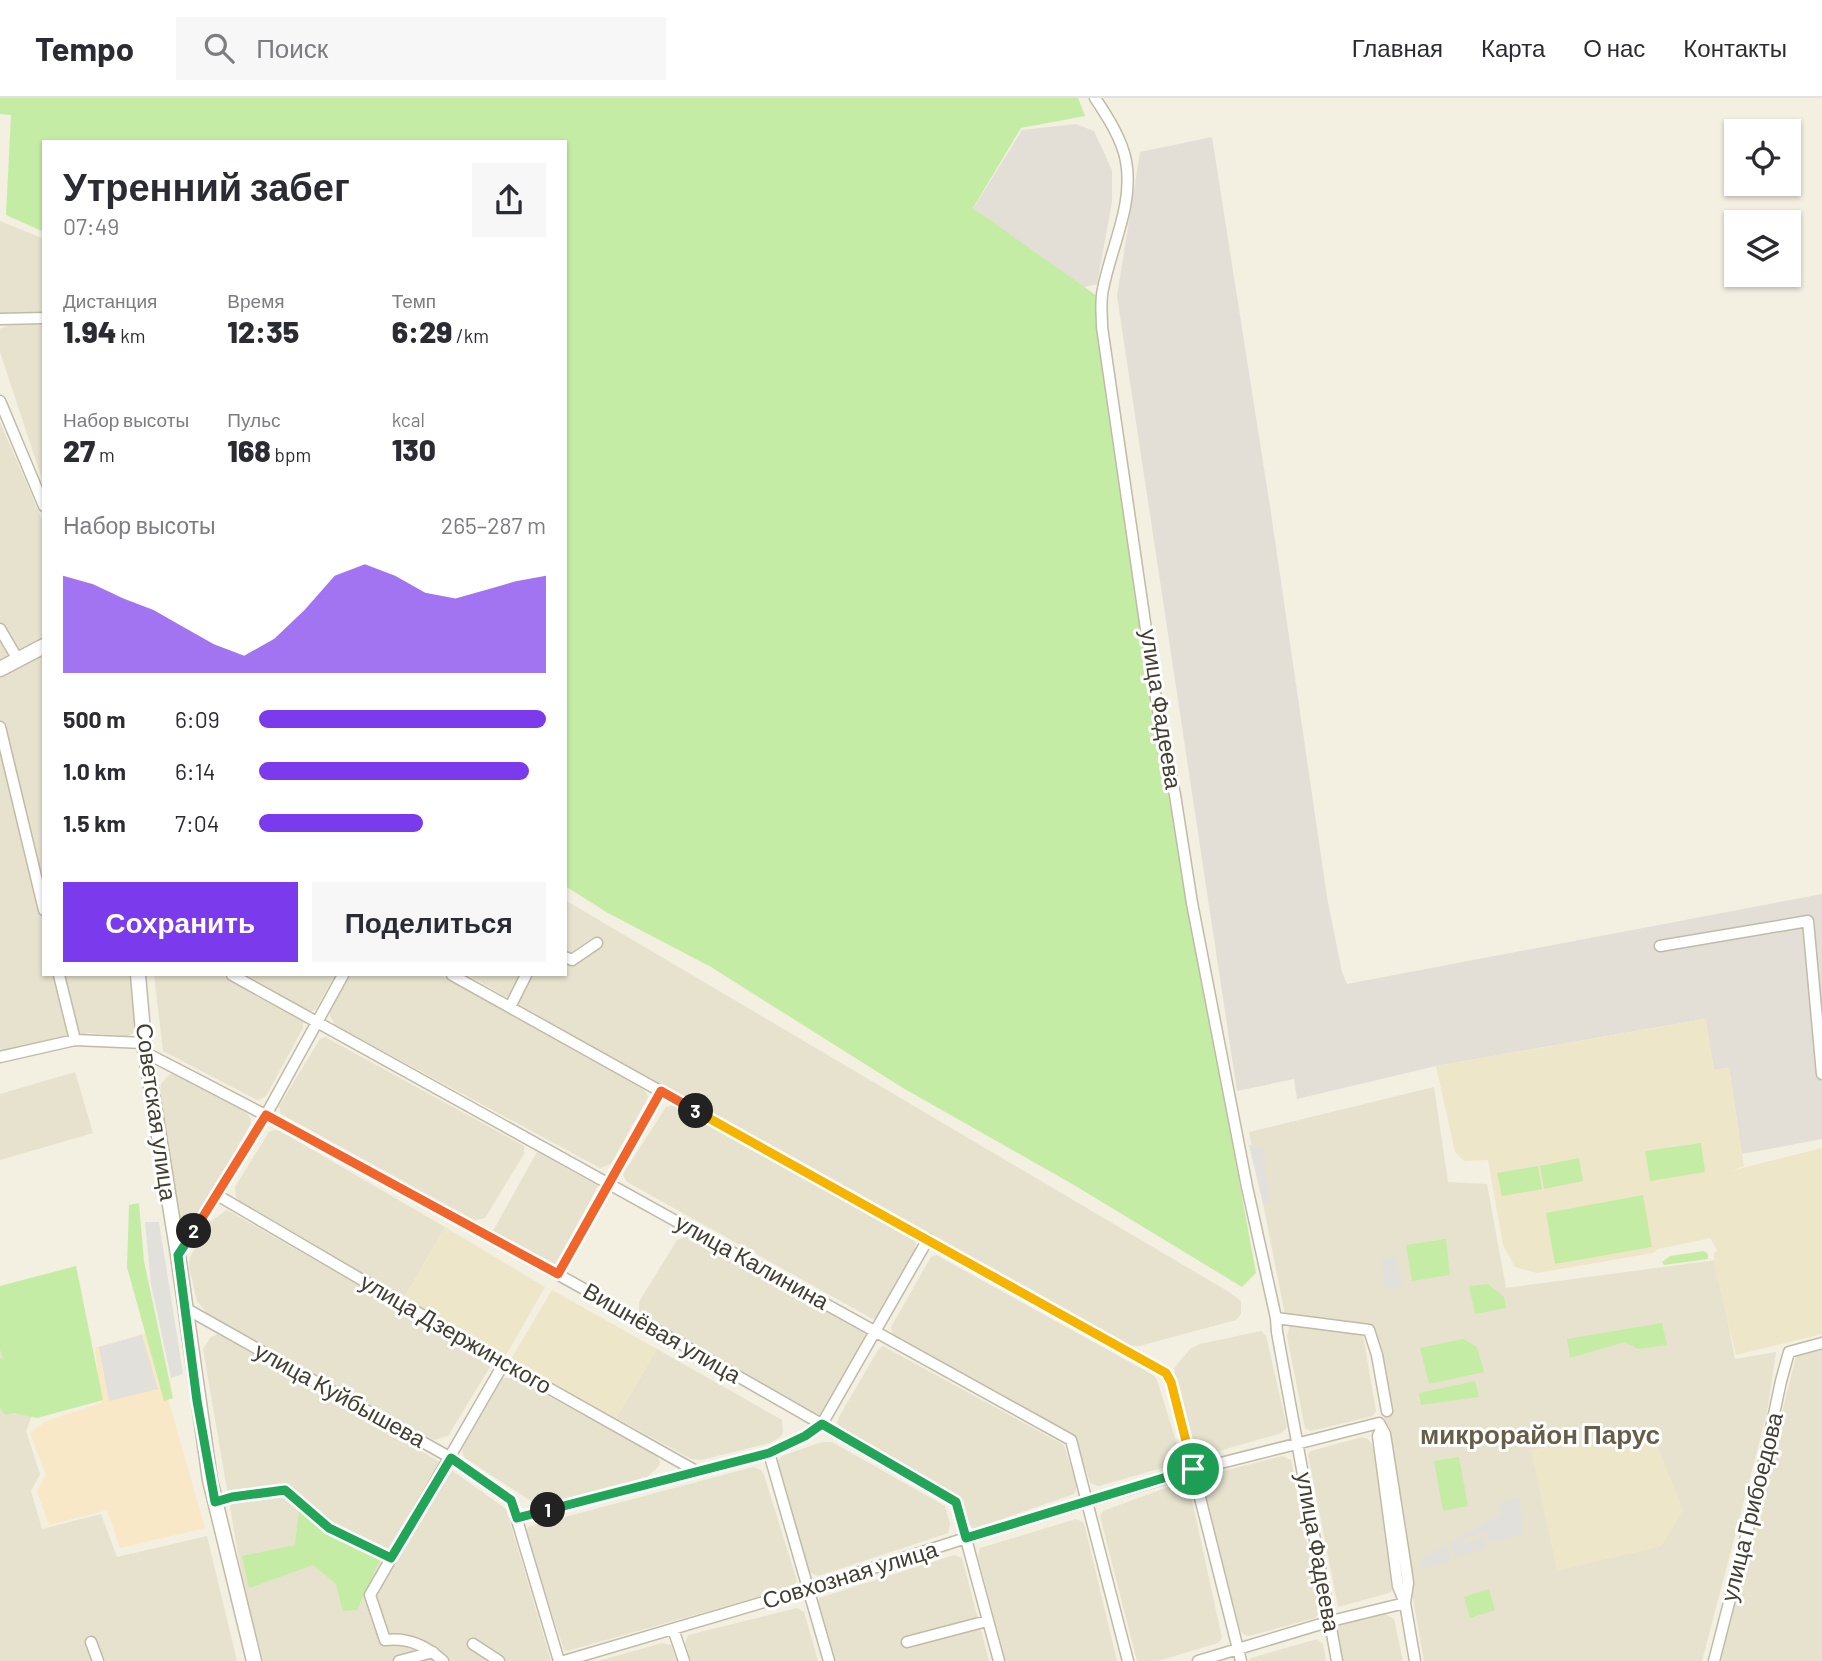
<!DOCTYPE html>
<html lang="ru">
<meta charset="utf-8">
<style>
:root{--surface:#fff;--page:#f7f7f7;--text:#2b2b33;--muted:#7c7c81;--line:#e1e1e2;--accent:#7c3aed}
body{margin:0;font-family:Barlow,sans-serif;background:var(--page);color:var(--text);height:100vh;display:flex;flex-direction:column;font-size:26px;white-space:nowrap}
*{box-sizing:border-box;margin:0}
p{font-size:23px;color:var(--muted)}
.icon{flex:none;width:38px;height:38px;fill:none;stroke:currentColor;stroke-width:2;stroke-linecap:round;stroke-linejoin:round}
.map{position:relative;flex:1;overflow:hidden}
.panel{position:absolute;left:42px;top:42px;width:525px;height:836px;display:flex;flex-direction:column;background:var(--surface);border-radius:0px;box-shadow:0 2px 5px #0004}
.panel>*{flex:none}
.tools{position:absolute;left:1724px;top:21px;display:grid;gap:14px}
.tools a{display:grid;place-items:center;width:77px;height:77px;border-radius:0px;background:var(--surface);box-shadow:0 2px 5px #0004;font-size:35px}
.pin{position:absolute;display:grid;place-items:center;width:60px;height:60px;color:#fff;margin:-30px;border:4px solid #fff;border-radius:50%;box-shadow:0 2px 7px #0007}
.km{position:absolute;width:35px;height:35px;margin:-18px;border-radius:50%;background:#222;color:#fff;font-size:19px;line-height:35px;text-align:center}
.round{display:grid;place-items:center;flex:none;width:74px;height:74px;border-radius:0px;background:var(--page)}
.headline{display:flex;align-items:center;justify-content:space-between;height:119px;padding:0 21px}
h1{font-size:38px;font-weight:800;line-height:52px}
.figures{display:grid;grid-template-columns:repeat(3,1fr);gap:10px;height:119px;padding:7px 21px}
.figures div{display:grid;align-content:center}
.figures b{font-size:30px;font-weight:800}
.figures small{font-size:19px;font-weight:400}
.figures p{font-size:19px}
.chart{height:196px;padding:14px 21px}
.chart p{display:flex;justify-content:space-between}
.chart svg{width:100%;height:126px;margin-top:7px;fill:var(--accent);opacity:.7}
.button{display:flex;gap:14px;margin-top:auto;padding:14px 21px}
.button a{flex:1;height:80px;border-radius:0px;background:var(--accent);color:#fff;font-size:28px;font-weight:800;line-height:80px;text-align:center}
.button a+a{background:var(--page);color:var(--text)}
ul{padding:0 21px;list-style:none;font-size:23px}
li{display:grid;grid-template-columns:112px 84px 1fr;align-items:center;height:52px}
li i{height:18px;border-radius:9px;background:var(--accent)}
header{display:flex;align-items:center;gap:42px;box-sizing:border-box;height:98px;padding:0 35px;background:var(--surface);border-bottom:2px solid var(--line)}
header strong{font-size:33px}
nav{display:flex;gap:38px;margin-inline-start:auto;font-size:24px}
.search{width:490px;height:63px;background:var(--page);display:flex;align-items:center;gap:18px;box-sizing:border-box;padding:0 24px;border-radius:0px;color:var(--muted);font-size:26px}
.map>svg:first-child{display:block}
.residential{fill:#e7e2ce}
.commercial{fill:#f8e8c8}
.industrial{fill:#e4dfd6}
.education{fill:#eee6c9}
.green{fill:#c5eca4}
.parking{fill:#e2e0da}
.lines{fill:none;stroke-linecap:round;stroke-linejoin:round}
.minor-casing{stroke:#c1baa6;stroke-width:13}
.tertiary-casing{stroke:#c1baa6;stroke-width:17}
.minor{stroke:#fff;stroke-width:10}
.tertiary{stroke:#fff;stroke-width:14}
.split-1-casing{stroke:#fff;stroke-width:14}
.split-2-casing{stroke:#fff;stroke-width:14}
.split-3-casing{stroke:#fff;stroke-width:14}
.split-4-casing{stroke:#fff;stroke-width:14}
.split-1{stroke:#22a559;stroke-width:9}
.split-2{stroke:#22a559;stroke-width:9}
.split-3{stroke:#f0652b;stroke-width:9}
.split-4{stroke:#f5b400;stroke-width:9}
.labels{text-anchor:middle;stroke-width:6;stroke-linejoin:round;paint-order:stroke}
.street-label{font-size:23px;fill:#443e31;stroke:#fff}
.quarter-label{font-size:26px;font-weight:bold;fill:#685e47;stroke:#fff}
</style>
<header>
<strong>Tempo</strong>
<div class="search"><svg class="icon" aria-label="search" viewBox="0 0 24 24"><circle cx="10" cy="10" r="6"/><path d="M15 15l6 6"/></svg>Поиск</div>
<nav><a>Главная</a><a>Карта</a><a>О нас</a><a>Контакты</a></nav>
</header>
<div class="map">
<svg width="1822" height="1563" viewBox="0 0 1822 1563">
<rect width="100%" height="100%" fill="#f3efe1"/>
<!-- residential -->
<path class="residential" d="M0,123L44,141V214L0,215Z
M44,226V387L0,254V231L8,227Z
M0,324L44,426V541L0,567Z
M44,556V877H129L136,934L128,938L89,935L0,954V580Z
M565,802L1229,1194L1241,1203V1216L1236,1222L1139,1248L1122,1247L615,962L468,877H565Z
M154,877H222L303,923V930L266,998L259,1002L255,1001L163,953Z
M247,877H335L316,911L312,913H308Z
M350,877H441L643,990L648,999L645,1005L611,1066L600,1070L335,927L330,918V913Z
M325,939L524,1048V1056L485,1120L475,1122L281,1016L279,1008L320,941Z
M75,974L93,1035L0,1062V996Z
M170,976H176L243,1010L251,1021L250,1027L198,1118L191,1126H184L178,1122L174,1115L160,995L161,986Z
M1434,989L1448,1084L1487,1086L1506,1190L1716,1162L1735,1261L1776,1254L1767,1315L1702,1563H1424L1394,1392L1371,1226L1285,1217L1249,1034Z
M673,1007L914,1139L916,1143L915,1152L876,1221L871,1220L627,1084L623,1077L625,1073L666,1009Z
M274,1032L280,1033L445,1129L404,1200L240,1104L236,1099L235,1089L269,1034Z
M537,1054L598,1088L555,1167L493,1133Z
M227,1112L488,1261L490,1269L448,1338L434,1342L209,1218L197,1203L189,1169L190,1159L211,1123Z
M688,1138L864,1233L865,1241L819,1319L639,1216V1204L677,1142Z
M936,1157L1153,1277L1157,1282L1181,1359L1179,1365L1099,1388L1095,1387L1090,1384L1073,1336L893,1238L891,1229L931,1159Z
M0,1209L35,1309L26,1333L40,1376L31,1393L42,1431L101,1416L117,1459L207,1438L237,1563H0Z
M1294,1224L1362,1231L1376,1313L1373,1318L1311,1333L1305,1330L1287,1238L1289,1230Z
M1261,1233L1266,1238L1287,1329L1282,1335L1205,1357L1198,1354L1192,1348L1173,1281L1175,1269L1190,1251L1200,1246Z
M218,1236L440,1364L506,1411L551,1563H263L244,1491L203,1251L211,1239Z
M883,1248L1064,1347L1077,1389L1074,1396L973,1431L968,1425L960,1400L840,1330L837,1325L839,1319L878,1252Z
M657,1251L782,1322L783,1335L779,1340L770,1345L701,1362L691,1361L616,1320Z
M1822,1251V1563H1721L1796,1258Z
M503,1280H515L656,1357L660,1363L659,1368L647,1379L549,1407H540L531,1403L465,1360L462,1354L464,1347Z
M1362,1339L1368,1341L1373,1347L1392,1492L1389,1495L1338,1509L1308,1357L1311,1353Z
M822,1344H832L945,1408L950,1426L948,1435L818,1478L809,1474L777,1364L782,1358Z
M1282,1358L1291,1362L1320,1514L1315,1520L1249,1538L1244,1537L1240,1532L1201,1382L1204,1378Z
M753,1369L761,1372L764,1377L797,1483L793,1489L567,1553L564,1552L526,1437L528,1429Z
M1176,1386H1186L1190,1393L1222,1540L1218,1545L1158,1563H1137L1100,1418L1103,1413Z
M1076,1421L1083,1424L1085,1429L1117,1563H1006L978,1459L980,1450Z
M954,1457L962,1460L989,1563H834L818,1504L819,1500Z
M797,1510L804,1514L818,1563H691L685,1547L688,1537Z
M1383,1515L1394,1521L1403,1563H1341L1336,1528L1339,1526Z
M1317,1541L1323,1546L1326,1563H1248L1251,1560Z
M662,1545L671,1547L677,1563H598Z"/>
<!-- commercial -->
<path class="commercial" d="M149,1234L205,1430L120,1450L107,1412L49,1427L37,1393L46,1377L30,1335L46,1323L101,1305L95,1250Z"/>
<!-- industrial -->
<path class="industrial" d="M1076,26L1094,33L1112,72V104L1097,186L1081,190L971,114L1022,32Z
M1212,39L1271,415L1327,799L1342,874L1347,886L1822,796V1041L1742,1056L1729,970L1714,972L1705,921L1436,968L1297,1001L1294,981L1237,993L1117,198L1140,54Z"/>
<!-- education -->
<path class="education" d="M1706,921L1714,972L1729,970L1744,1068L1731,1073L1822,1050V1236L1736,1257L1714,1166V1156L1717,1152L1710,1140L1658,1151L1653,1155L1537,1175L1515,1169L1503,1147L1488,1062L1464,1063L1455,1054L1436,968Z
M445,1129L545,1189L505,1259L404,1200Z
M552,1192L657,1251L616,1320L511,1261Z
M1650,1329L1683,1412L1662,1448L1557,1473L1531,1352Z"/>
<!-- green -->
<path class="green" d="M0,0H1078L1085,18L1021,30L973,110L1097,198L1149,592L1256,1175L1242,1189L1074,1087L903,990L711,869L608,815L565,788V44H44V134L6,117L11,17L0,16Z
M1701,1045L1705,1074L1650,1083L1645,1053Z
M1579,1060L1583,1083L1544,1091L1540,1068Z
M1538,1068L1542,1091L1502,1098L1497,1075Z
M1643,1097L1652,1149L1555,1166L1546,1115Z
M139,1105L144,1163L173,1300L164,1303L127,1169L129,1107Z
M1446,1141L1450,1177L1412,1183L1406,1147Z
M1704,1153L1708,1156V1161L1664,1167L1662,1164L1670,1158Z
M76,1168L103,1302L37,1320L14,1315L5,1317L0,1310V1261L3,1260L0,1252V1188Z
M1488,1186L1504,1199L1506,1210L1475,1216L1469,1188Z
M1662,1225L1667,1247L1638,1251L1625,1244L1570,1260L1567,1241Z
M1463,1241L1477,1249L1484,1274L1429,1286L1420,1250Z
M1475,1283L1479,1299L1421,1307L1419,1295Z
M1459,1359L1468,1408L1443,1413L1434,1363Z
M299,1411L331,1436L380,1462L357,1512L343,1513L336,1486L313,1467L249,1490L242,1458L295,1447Z
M1489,1491L1495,1512L1470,1520L1464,1499Z"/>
<!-- parking -->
<path class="parking" d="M1249,1047L1263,1049L1270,1103L1263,1106Z
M145,1124H159L183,1276L171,1280L151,1186Z
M1397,1159L1402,1189L1385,1191L1381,1161Z
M142,1237L158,1291L109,1303L99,1249Z
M1519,1400L1524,1436L1489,1444L1486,1435L1463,1440L1464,1445L1484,1440L1487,1451L1454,1459L1451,1446L1447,1447L1451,1464L1421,1471L1420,1462L1500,1416L1499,1404Z"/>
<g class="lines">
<defs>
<path id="minor" d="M1095,0C1107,18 1122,41 1126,63C1134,107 1111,149 1103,191C1100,203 1102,216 1102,229L1157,607L1175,697L1192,805L1247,1089L1276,1220L1277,1234L1337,1563
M0,221L44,220
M0,303L44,408
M0,531L17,560
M0,629L44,812
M1660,848L1808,823L1822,976
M565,859L572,862L597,845
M59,877L75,942
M232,877L1071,1342L1128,1563
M452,877L1166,1275L1171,1284L1241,1563
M510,909L526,877
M146,955C421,1096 689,1249 956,1404L999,1563
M0,959L75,942L144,945
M217,1097L504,1265L696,1373
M178,1157L266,1017L343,877
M558,1176L661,993
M185,1210L451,1360L511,1402L559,1563
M1276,1220L1369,1232L1377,1257L1387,1313
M1381,1331L1378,1338L1398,1488L1405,1505L1415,1563
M769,1355L829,1563
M215,1404L232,1399L285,1392L329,1430L391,1460
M517,1420L769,1355L805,1338L822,1326L928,1141
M673,1531L684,1563
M91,1544L98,1563
M907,1544L987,1523
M473,1546L499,1563
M399,1563L433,1554
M443,1563C426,1547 408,1539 385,1542L370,1497L504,1265
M564,1563L808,1491L969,1439L1193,1372L1379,1325L1385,1336L1405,1464L1408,1485L1405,1505
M1198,1563L1331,1523L1405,1505
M1714,1563L1758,1392L1781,1283L1789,1254L1822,1245"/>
<path id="tertiary" d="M0,571L44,548
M138,877L144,945L178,1157L210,1382L254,1563"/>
</defs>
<!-- minor casing -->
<use href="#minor" class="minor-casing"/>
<!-- tertiary casing -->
<use href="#tertiary" class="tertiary-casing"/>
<!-- minor -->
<use href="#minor" class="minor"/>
<!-- tertiary -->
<use href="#tertiary" class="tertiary"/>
</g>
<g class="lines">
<defs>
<path id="split-1" d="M548,1412L769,1355L805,1338L822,1326L956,1404L966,1440L1193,1371"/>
<path id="split-2" d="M194,1133L178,1157L197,1303L215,1404L232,1399L285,1392L329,1430L391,1460L451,1360L511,1402L517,1420L548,1412"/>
<path id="split-3" d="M194,1133L266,1017L558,1176L661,993L696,1013"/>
<path id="split-4" d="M696,1013L1166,1275L1171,1284L1193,1371"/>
</defs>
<!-- split-1 casing -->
<use href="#split-1" class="split-1-casing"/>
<!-- split-2 casing -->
<use href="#split-2" class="split-2-casing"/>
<!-- split-3 casing -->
<use href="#split-3" class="split-3-casing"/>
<!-- split-4 casing -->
<use href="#split-4" class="split-4-casing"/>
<!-- split-1 -->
<use href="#split-1" class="split-1"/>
<!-- split-2 -->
<use href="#split-2" class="split-2"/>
<!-- split-3 -->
<use href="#split-3" class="split-3"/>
<!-- split-4 -->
<use href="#split-4" class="split-4"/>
</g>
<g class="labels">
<!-- street labels -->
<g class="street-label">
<text transform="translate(1161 611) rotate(81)" y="8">улица Фадеева</text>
<text transform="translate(156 1014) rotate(82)" y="8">Советская улица</text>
<text transform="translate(752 1164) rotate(29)" y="8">улица Калинина</text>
<text transform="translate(662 1235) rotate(30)" y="8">Вишнёвая улица</text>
<text transform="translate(456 1236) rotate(30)" y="8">улица Дзержинского</text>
<text transform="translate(340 1297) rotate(29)" y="8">улица Куйбышева</text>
<text transform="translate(1752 1409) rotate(-76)" y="8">улица Грибоедова</text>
<text transform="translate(1318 1454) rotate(80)" y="8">улица Фадеева</text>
<text transform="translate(850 1477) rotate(-17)" y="8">Совхозная улица</text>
</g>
<!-- quarter labels -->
<g class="quarter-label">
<text x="1540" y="1346">микрорайон Парус</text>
</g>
</g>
</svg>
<div class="tools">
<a><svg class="icon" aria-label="locate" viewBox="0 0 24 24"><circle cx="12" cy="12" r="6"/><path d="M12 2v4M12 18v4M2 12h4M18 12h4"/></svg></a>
<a><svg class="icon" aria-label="layers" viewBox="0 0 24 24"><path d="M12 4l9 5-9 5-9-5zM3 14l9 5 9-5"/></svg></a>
</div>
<div class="pin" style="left:1193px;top:1371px;background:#1e9e55"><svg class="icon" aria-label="arrive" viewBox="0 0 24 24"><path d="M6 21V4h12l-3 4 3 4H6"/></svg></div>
<b class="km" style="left:548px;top:1412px">1</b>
<b class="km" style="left:194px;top:1133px">2</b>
<b class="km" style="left:696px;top:1013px">3</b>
<section class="panel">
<div class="headline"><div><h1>Утренний забег</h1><p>07:49</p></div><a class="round"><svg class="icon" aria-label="share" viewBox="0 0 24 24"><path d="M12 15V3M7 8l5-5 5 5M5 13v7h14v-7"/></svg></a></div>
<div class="figures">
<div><p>Дистанция</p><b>1.94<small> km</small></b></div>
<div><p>Время</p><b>12:35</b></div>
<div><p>Темп</p><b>6:29<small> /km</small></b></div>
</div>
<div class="figures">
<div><p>Набор высоты</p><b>27<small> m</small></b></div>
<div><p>Пульс</p><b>168<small> bpm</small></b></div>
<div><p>kcal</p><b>130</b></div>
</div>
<div class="chart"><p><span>Набор высоты</span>265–287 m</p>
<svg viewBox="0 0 160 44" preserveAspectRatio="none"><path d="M0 44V10L10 13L20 18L30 22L40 28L50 34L60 38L70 32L80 22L90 10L100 6L110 10L120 16L130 18L140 15L150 12L160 10V44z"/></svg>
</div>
<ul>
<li><b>500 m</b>6:09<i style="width:100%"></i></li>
<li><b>1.0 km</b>6:14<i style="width:94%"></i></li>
<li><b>1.5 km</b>7:04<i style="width:57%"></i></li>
</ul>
<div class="button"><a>Сохранить</a><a>Поделиться</a></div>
</section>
</div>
